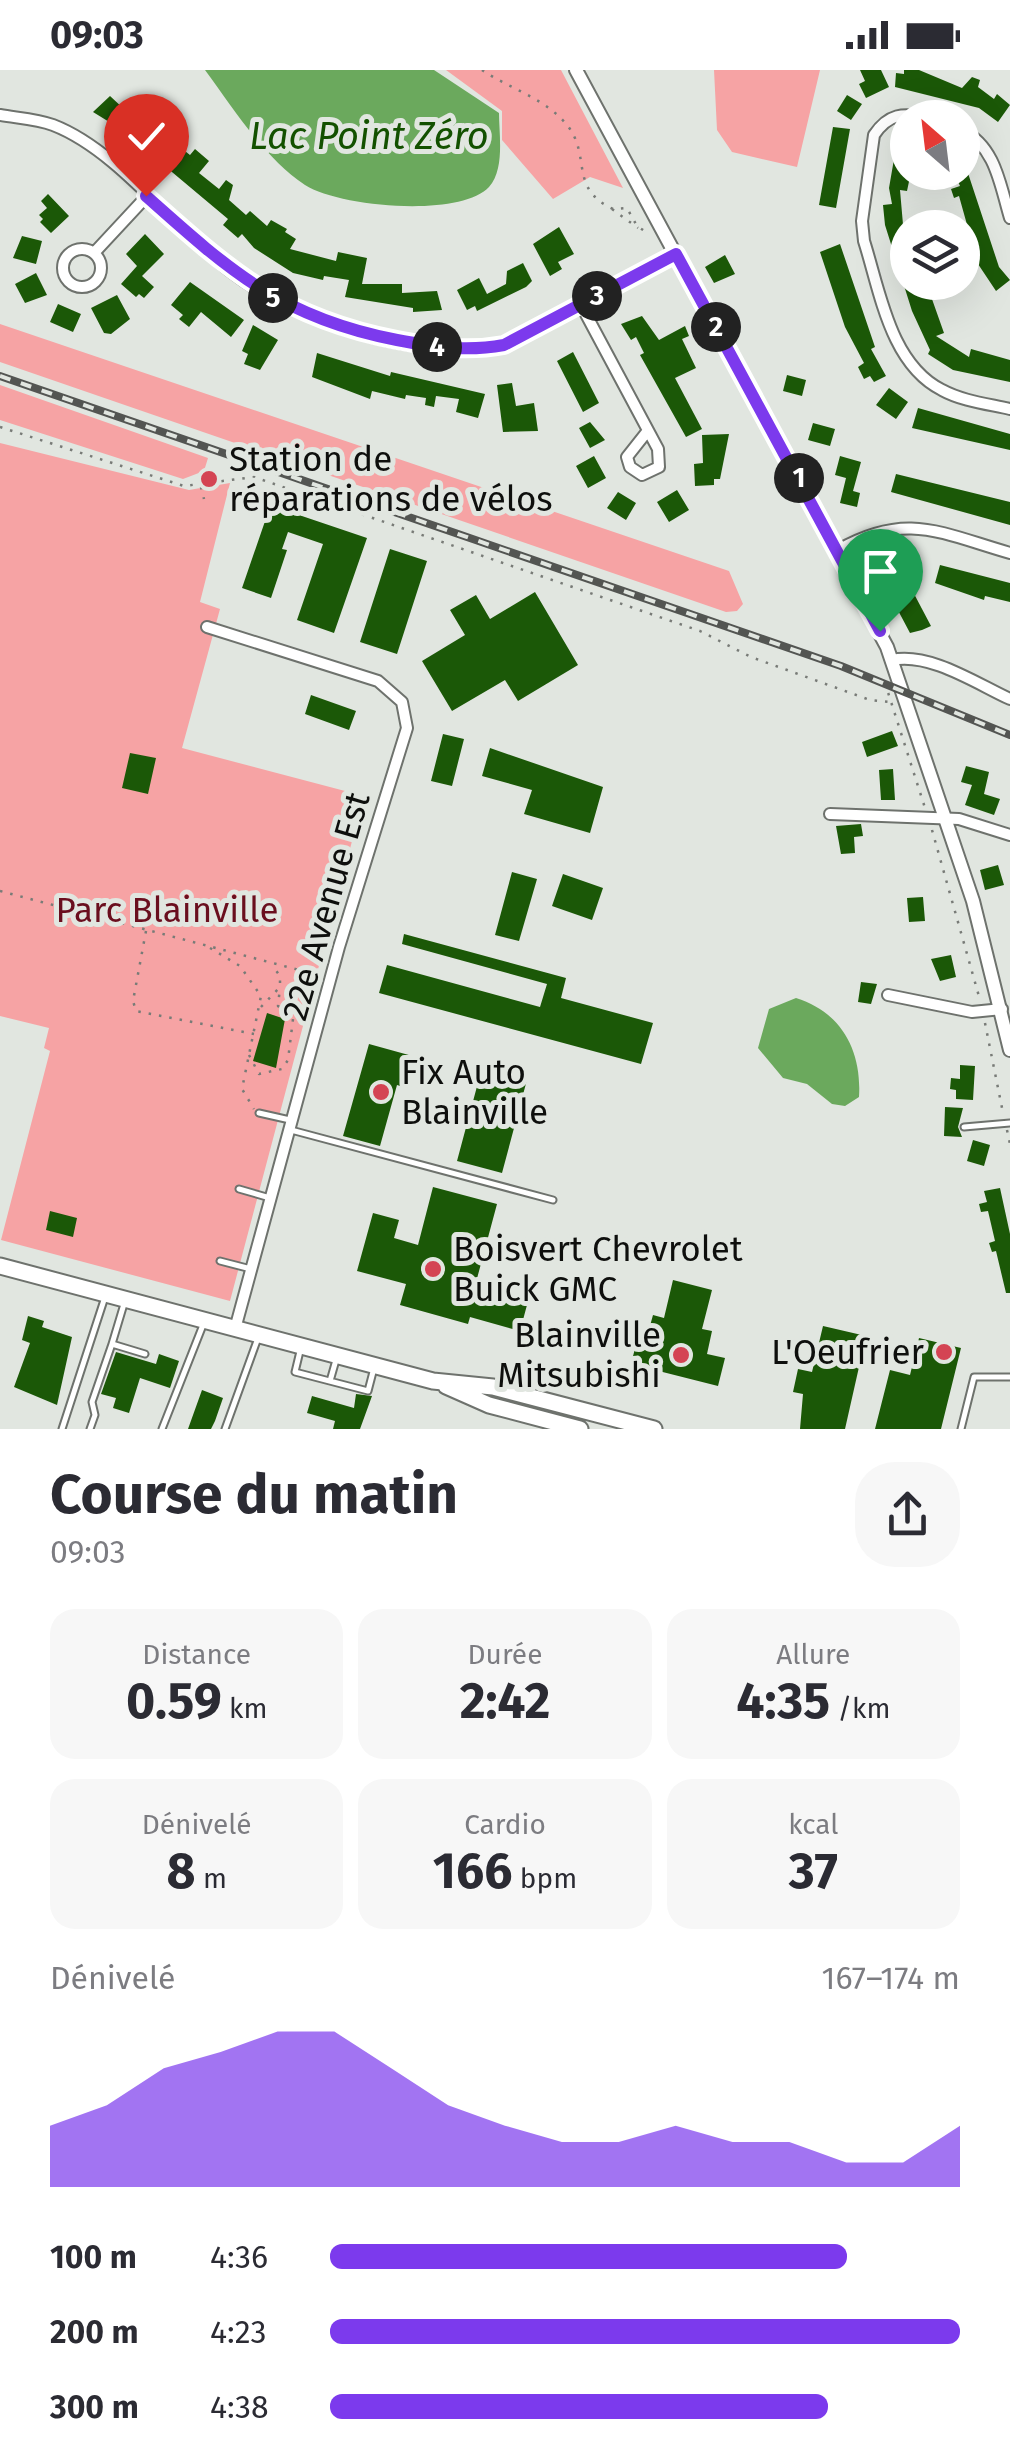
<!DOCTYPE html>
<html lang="fr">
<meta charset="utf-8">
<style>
:root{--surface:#fff;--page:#f7f7f7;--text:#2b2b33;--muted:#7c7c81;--accent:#7c3aed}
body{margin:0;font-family:"Fira Sans",sans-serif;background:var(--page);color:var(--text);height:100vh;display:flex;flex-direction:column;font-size:38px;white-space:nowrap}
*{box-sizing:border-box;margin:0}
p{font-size:32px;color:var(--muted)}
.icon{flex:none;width:55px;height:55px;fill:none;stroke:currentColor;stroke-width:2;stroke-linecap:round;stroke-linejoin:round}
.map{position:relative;height:1359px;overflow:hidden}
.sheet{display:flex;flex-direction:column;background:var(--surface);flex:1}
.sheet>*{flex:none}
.needle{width:65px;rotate:332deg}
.tools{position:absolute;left:890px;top:30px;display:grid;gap:20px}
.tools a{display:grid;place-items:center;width:90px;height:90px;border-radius:50%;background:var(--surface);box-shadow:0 10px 40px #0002;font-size:50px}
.pin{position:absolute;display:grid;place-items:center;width:85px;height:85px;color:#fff;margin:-102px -42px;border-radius:50% 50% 50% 0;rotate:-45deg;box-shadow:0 0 10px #0007}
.pin .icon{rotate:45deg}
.km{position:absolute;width:50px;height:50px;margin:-25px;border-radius:50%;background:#222;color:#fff;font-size:28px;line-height:50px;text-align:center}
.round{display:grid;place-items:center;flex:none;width:105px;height:105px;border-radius:40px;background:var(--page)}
.head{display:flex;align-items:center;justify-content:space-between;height:170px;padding:0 50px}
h1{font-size:55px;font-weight:700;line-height:75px}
.stats{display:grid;grid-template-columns:repeat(3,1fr);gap:15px;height:170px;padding:10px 50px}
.stats div{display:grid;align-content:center;border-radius:25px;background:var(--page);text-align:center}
.stats b{font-size:50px;font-weight:700}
.stats small{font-size:28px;font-weight:400}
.stats p{font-size:28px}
.chart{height:280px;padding:20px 50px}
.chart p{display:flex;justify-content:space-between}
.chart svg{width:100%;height:180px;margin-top:10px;fill:var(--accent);opacity:.7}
ul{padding:0 50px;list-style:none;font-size:32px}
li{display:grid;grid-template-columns:160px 120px 1fr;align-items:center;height:75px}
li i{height:25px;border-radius:12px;background:var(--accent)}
.status{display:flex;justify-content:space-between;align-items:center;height:70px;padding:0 50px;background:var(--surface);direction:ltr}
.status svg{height:28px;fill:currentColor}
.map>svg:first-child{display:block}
.green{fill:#f6a3a4}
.water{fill:#6ba95d}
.building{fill:#1b5807}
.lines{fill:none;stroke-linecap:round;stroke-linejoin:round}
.service-casing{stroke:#6e726d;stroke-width:9}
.minor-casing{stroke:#6e726d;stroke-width:14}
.tertiary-casing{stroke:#6e726d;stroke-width:16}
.primary-casing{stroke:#6e726d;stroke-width:19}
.path{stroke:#787b77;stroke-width:2.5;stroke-dasharray:2.5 8;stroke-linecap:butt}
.service{stroke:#fff;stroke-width:5}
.minor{stroke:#fff;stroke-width:10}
.tertiary{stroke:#fff;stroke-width:12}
.primary{stroke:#fff;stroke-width:15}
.rail-casing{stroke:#535552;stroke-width:8}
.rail{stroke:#e1e6e0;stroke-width:4;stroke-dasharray:11;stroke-linecap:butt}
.route-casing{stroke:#fff;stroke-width:20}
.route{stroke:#7c3aed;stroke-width:12}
.poi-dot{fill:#d44453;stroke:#e1e6e0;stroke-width:4}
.labels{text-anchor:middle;stroke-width:10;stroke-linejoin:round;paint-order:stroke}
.poi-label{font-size:35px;fill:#0e0f0d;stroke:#e1e6e0;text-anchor:start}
.street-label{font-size:35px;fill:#0e0f0d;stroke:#e1e6e0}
.park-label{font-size:35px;fill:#6a0e1e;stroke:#e1e6e0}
.water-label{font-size:38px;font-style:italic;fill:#135100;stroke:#e1e6e0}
</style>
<div class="status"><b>09:03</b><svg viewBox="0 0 49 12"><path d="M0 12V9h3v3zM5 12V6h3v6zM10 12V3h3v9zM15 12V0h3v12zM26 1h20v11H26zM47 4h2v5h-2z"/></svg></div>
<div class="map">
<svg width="1010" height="1359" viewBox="0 0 1010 1359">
<rect width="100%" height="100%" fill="#e1e6e0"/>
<!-- green -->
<path class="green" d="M446,0H561L623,118L590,107L553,129L502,70V41Z
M714,0H820L797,97L732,82L717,60Z
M0,254L729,501L743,534L737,541L726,542L0,292Z
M0,315L208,388L204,401L183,409L0,350Z
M0,373L189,420L230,413L200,532L220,539L182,678L364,726L230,1231L1,1170L50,981L44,978L49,958L0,946Z"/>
<!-- water -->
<path class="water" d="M205,0H434L499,43C499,65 505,99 489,117C460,148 339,137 305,115C264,88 234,39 205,0Z
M796,928C841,942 862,980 859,1027L845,1036L832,1034L807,1014L783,1008L758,978L769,939Z"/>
<!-- building -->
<path class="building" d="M860,0H881L889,17L866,28L859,14L865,11Z
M904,0H919L962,18L972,7L980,10L978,17L994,29L997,24L1010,35L998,52L979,38L895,17L896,3L904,4Z
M847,25L862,34L851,50L837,41Z
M110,26L139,53L152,49L173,64L150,89L128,70L132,66L93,42Z
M833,57L850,59L836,138L819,135Z
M898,66L908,67L911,102L907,121L900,120L908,212L927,215L944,263L936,266L969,287L971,279L1010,290V312L953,300L928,284L930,280L912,241L885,155L883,135L892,134L889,118Z
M181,78L190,85L195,79L209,91L199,103L219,119L226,110L233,115L229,130L246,145L250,141L267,156L271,150L287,159L285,162L296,169L290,179L336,191L338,182L367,188L362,214H402V223L437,221L442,240L413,242V238L345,227L349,210L324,206L323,210L293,203L254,178L242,164L238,168L223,155L228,149L166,97Z
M962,85L999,197L1010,210L996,221L978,194L959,126L954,128L951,119L960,116L954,102H962Z
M48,124L69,146L51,163L40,152L43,149L39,145L47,138L41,131Z
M559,157L574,184L558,192L562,199L550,206L533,174Z
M145,164L164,184L142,206L154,217L144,228L139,224L136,227L121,214L137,196L126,184Z
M22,166L42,171L36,194L13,188Z
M840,174L875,277L871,279L886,306L874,312L870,306L864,309L858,297L864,293L845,257L820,182Z
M725,185L735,204L714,213L705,197Z
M523,193L532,211L526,217L477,241L475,236L467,240L457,220L479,208L487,224L506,214L507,201Z
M36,203L47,225L25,233L15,214Z
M190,212L244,250L231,267L201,242L189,257L179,249L183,245L171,235Z
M117,225L130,249L111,264L104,263L91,238Z
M58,234L81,244L73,262L50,252Z
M642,246L659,270L685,256L689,266L682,269L696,298L675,308L702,359L686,367L640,285L644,283L636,267L631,270L621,254Z
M253,255L278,270L260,300L244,294L248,284L242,281Z
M573,282L599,333L583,342L557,291Z
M317,283L390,306L391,302L485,324L478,348L456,342L459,329L436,326L434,337L425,335L426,328L406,325L405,329L372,321L370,329L312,307Z
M787,305L806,310L802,326L783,321Z
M512,313L516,336L534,333L538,361L503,362L497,315Z
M889,318L908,332L896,349L876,335Z
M918,338L1010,364V380L912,358Z
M590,352L605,370L590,378L579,358Z
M813,353L835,359L830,376L808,370Z
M729,364L720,409H714V415L695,416L694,394L703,393L702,365Z
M594,386L606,408L588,418L576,396Z
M840,386L861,392L853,421L860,423L857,437L840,433L846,408L835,405Z
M896,404L1010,432V455L891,422Z
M677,420L689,440L669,452L657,432Z
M618,422L636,433L626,450L607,438Z
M273,428L299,437L296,444L367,468L334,563L297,550L323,474L288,462L282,479L287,480L271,528L242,518Z
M390,479L427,491L397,584L360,572Z
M893,484L931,556L922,560L910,563L875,497Z
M940,495L1010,513V532L985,526L984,530L935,513Z
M535,522L578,595L518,631L505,610L452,641L422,591L465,565L450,540L476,525L490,549Z
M311,625L356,641L349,660L305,644Z
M892,661L898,676L867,687L862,672Z
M443,664L464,669L452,716L431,711Z
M490,678L603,717L590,763L524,744L532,720L482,706Z
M130,683L156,688L148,724L122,718Z
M966,696L989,702L984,724L1000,729L994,745L965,735L972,715L961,712Z
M893,699L895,730H881L879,700Z
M861,754L863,766L854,767L855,783L841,784L836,756Z
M998,795L1004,815L985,820L980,800Z
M512,802L537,809L519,871L495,865Z
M563,804L603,818L592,850L552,836Z
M923,827L925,851L909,852L907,828Z
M404,864L566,908L561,928L653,953L641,994L379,923L387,895L540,937L547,914L402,874Z
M951,885L956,907L940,911L931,889Z
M861,912L877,914L871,934L858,932Z
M267,943L285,949L276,998L253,991Z
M369,974L416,987L407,1018L397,1015L380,1076L343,1066Z
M483,994L528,1006L502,1103L457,1091Z
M960,995L975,996L973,1030L956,1029V1020L950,1019L951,1008L960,1009Z
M945,1037L963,1038L958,1057L962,1067L944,1066Z
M973,1070L990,1075L984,1096L967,1091Z
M433,1117L497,1134L475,1216L527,1235L520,1261L470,1247L468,1254L400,1235L406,1214L357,1201L373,1143L399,1150L394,1168L418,1175Z
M1000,1118L1010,1164V1223H1006L996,1181L992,1182L989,1173L995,1171L988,1141L981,1142L979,1134L987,1132L984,1121Z
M50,1141L77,1148L73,1167L46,1160Z
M673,1210L712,1220L702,1259L712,1261L707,1284L725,1288L718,1316L631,1294L639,1263H648L653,1245L664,1248Z
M28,1246L44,1251L42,1257L72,1267L57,1335L14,1317L30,1273L22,1270Z
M823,1256L866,1266L845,1359H800L803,1324L793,1322L798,1299L812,1302Z
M919,1268L961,1278L941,1359H875L890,1300L910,1305Z
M116,1282L156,1294L159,1284L179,1291L170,1318L140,1308L129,1343L113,1338L116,1328L101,1324Z
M202,1320L223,1328L215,1351L211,1359H188Z
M356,1324L372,1326L360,1359H333L335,1351L307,1343L312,1326L354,1338Z"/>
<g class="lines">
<defs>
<path id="service" d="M259,1043L290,1050
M964,1057L1010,1053
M291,1060L553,1130
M239,1119L270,1128
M220,1191L251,1199
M124,1234L112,1274L145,1284
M301,1277L295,1302L368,1321L374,1298
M330,1311L336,1290
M62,1359L105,1227
M90,1359L95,1345L92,1332L112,1274
M162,1359L203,1255
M225,1359L258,1268
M961,1359L974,1307H1010"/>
<path id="minor" d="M0,45C17,48 37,49 53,55C118,80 174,158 230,201C299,254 418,291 504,275L676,183
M927,48C903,42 888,44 874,65L862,151L864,171C880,221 890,294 942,320C962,331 988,334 1010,339
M962,60C996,77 1000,115 1010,148
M63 198a19 19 0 1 1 38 0a19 19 0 1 1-38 0Z
M94,183L147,126
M581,235L658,379L659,397L642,405L630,397L627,387L646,363
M838,480C907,441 940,463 1010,483
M207,557L378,611L402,632L407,658L339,877L235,1259
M892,590C930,582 977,614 1010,629
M830,744L959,749L1010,765
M888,925L972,942L1002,939"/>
<path id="tertiary" d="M576,0L887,577L973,831L1010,980"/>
<path id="primary" d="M0,1196L433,1311L493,1317L654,1359
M446,1316L489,1335L580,1359"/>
</defs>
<!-- service casing -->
<use href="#service" class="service-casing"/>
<!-- minor casing -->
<use href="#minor" class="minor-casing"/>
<!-- tertiary casing -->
<use href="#tertiary" class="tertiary-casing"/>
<!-- primary casing -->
<use href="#primary" class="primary-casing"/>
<!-- path -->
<path class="path" d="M482,0C510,19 545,28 567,55C592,86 568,118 613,139L627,138L637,156L649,164
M612,139L638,158
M0,357L184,416L254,407L700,561L751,587L870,630L889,632
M201,417L204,429
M885,613L925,738
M932,760L980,930
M0,821L318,905
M146,861L133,931L136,941L254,964
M210,878L240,896L261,926L242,1019L254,1039
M261,937L280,917V906L272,895
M985,953L1003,1043
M249,985L259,1004L282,999L288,990L293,949L278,936L280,917
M1007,1060L1010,1074"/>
<!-- service -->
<use href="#service" class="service"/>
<!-- minor -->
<use href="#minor" class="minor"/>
<!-- tertiary -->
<use href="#tertiary" class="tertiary"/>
<!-- primary -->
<use href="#primary" class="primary"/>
<defs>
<path id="rail" d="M0,306L841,596L1010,665"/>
</defs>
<!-- rail casing -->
<use href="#rail" class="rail-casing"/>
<!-- rail -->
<use href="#rail" class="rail"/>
</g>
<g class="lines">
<defs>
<path id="route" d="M146,126C230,201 282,248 397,270C434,277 466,282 504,275L676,184L880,561"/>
</defs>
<!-- route casing -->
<use href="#route" class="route-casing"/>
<!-- route -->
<use href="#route" class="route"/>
</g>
<!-- markers -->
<g class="poi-dot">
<circle cx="209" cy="409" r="10"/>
<circle cx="381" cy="1022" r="10"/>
<circle cx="433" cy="1199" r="10"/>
<circle cx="944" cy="1282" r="10"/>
<circle cx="681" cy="1285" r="10"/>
</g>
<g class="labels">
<!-- poi labels -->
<g class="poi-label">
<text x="229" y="401">Station de<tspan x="229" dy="40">réparations de vélos</tspan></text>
<text x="401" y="1014">Fix Auto<tspan x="401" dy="40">Blainville</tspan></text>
<text x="453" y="1191">Boisvert Chevrolet<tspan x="453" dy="40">Buick GMC</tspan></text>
<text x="661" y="1277" text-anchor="end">Blainville<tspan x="661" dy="40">Mitsubishi</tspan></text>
<text x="924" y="1294" text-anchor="end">L'Oeufrier</text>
</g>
<!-- street labels -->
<g class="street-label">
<text transform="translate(326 836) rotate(-74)" y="12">22e Avenue Est</text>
</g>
<!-- park labels -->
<g class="park-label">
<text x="167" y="852">Parc Blainville</text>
</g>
<!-- water labels -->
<g class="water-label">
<text x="369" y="79">Lac Point Zéro</text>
</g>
</g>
</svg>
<div class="tools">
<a><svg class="needle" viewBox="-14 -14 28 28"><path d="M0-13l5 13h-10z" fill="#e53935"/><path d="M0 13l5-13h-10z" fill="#7c7c81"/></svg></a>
<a><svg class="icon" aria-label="layers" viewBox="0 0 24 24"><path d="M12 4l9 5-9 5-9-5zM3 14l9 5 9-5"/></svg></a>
</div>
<div class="pin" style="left:880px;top:561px;background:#1e9e55"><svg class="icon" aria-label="arrive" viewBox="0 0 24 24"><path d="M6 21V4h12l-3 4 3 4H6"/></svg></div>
<div class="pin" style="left:146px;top:126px;background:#d93025"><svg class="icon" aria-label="check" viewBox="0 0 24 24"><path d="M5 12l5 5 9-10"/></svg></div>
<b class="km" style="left:799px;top:408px">1</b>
<b class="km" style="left:716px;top:257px">2</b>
<b class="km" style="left:597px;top:226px">3</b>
<b class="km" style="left:437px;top:277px">4</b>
<b class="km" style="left:273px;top:228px">5</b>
</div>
<section class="sheet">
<div class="head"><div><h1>Course du matin</h1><p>09:03</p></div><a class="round"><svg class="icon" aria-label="share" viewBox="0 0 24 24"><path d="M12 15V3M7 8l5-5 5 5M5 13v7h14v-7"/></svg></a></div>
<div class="stats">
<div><p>Distance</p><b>0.59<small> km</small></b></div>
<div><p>Durée</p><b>2:42</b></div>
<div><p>Allure</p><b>4:35<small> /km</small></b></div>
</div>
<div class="stats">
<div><p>Dénivelé</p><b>8<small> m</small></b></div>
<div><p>Cardio</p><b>166<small> bpm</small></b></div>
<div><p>kcal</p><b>37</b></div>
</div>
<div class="chart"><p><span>Dénivelé</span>167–174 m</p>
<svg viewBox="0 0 160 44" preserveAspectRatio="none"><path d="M0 44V29L10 24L20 15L30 11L40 6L50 6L60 15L70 24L80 29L90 33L100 33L110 29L120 33L130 33L140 38L150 38L160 29V44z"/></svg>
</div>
<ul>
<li><b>100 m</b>4:36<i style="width:82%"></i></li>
<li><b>200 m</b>4:23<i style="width:100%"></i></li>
<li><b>300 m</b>4:38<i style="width:79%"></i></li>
</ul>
</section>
